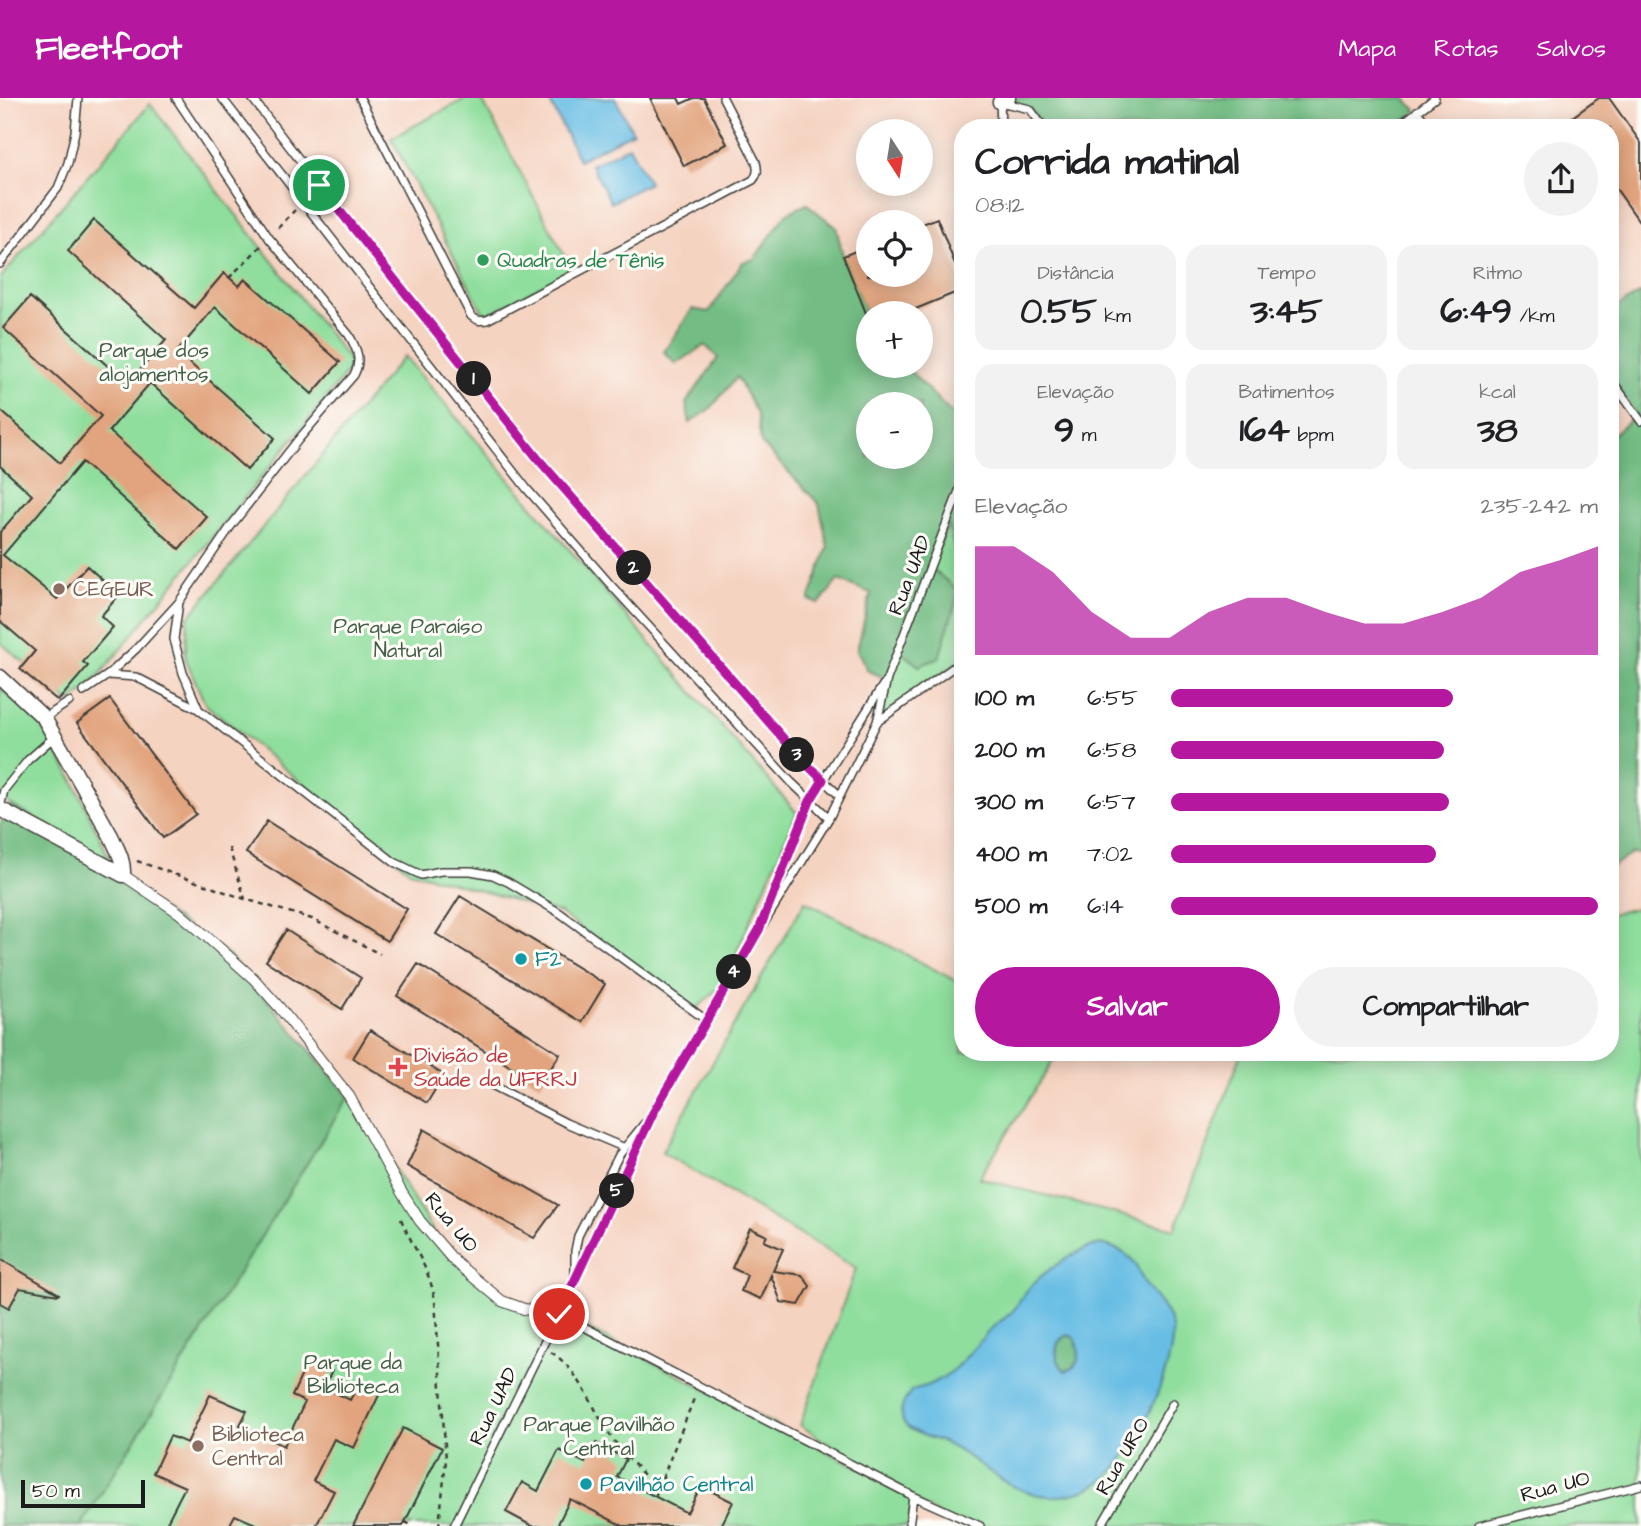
<!DOCTYPE html>
<html lang="pt">
<meta charset="utf-8">
<style>
:root{--surface:#fff;--page:#f2f2f2;--text:#202124;--muted:#757577;--accent:#b5179e}
body{margin:0;font-family:"Architects Daughter",sans-serif;background:var(--page);color:var(--text);height:100vh;display:flex;flex-direction:column;font-size:26px;white-space:nowrap}
*{box-sizing:border-box;margin:0}
p{font-size:23px;color:var(--muted)}
.icon{flex:none;width:38px;height:38px;fill:none;stroke:currentColor;stroke-width:2;stroke-linecap:round;stroke-linejoin:round}
.map{position:relative;flex:1;overflow:hidden}
.drawer{position:absolute;left:954px;top:21px;width:665px;height:942px;display:flex;flex-direction:column;background:var(--surface);border-radius:28px;box-shadow:0 4px 18px #0003}
.drawer>*{flex:none}
.needle{width:46px;rotate:168deg}
.fabs{position:absolute;left:856px;top:21px;display:grid;gap:14px}
.fabs a{display:grid;place-items:center;width:77px;height:77px;border-radius:50%;background:var(--surface);box-shadow:0 4px 18px #0003;font-size:35px}
.scale{position:absolute;left:21px;bottom:18px;width:124px;box-sizing:border-box;padding-left:7px;border:4px solid #1c1c1c;border-top:0;font-size:19px;line-height:24px;white-space:nowrap;color:#1c1c1c;-webkit-text-stroke:5px #fdfcf7;paint-order:stroke}
.pin{position:absolute;display:grid;place-items:center;width:60px;height:60px;color:#fff;margin:-30px;border:4px solid #fff;border-radius:50%;box-shadow:0 2px 7px #0007}
.km{position:absolute;width:35px;height:35px;margin:-18px;border-radius:50%;background:#222;color:#fff;font-size:19px;line-height:35px;text-align:center}
.round{display:grid;place-items:center;flex:none;width:74px;height:74px;border-radius:37px;background:var(--page)}
.head{display:flex;align-items:center;justify-content:space-between;height:119px;padding:0 21px}
h1{font-size:38px;font-weight:700;line-height:52px}
.figures{display:grid;grid-template-columns:repeat(3,1fr);gap:10px;height:119px;padding:7px 21px}
.figures div{display:grid;align-content:center;border-radius:18px;background:var(--page);text-align:center}
.figures b{font-size:35px;font-weight:700}
.figures small{font-size:19px;font-weight:400}
.figures p{font-size:19px}
.chart{height:196px;padding:14px 21px}
.chart p{display:flex;justify-content:space-between}
.chart svg{width:100%;height:126px;margin-top:7px;fill:var(--accent);opacity:.7}
.cta{display:flex;gap:14px;margin-top:auto;padding:14px 21px}
.cta a{flex:1;height:80px;border-radius:42px;background:var(--accent);color:#fff;font-size:28px;font-weight:700;line-height:80px;text-align:center}
.cta a+a{background:var(--page);color:var(--text)}
ul{padding:0 21px;list-style:none;font-size:23px}
li{display:grid;grid-template-columns:112px 84px 1fr;align-items:center;height:52px}
li i{height:18px;border-radius:9px;background:var(--accent)}
header{display:flex;align-items:center;gap:42px;box-sizing:border-box;height:98px;padding:0 35px;background:var(--accent);color:#fff}
header strong{font-size:33px}
nav{display:flex;gap:38px;margin-inline-start:auto;font-size:24px}
.map>svg:first-child{display:block}
.built{fill:#f5d3c1;fill-rule:evenodd}
.green{fill:#8fde9d;stroke:#567d5c;stroke-width:2}
.forest{fill:#73bd84;stroke:#486c50;stroke-width:2;fill-rule:evenodd}
.water{fill:#67bde4;stroke:#426c80;stroke-width:2;fill-rule:evenodd}
.building{fill:#e2a47e}
.lines{fill:none;stroke-linecap:round;stroke-linejoin:round}
.service-casing{stroke:#3c3a36;stroke-width:10}
.pedestrian-casing{stroke:#3c3a36;stroke-width:12}
.minor-casing{stroke:#3c3a36;stroke-width:17}
.path{stroke:#3c3a36;stroke-width:2.5;stroke-dasharray:5 5;stroke-linecap:butt}
.service{stroke:#fff;stroke-width:7}
.pedestrian{stroke:#fff;stroke-width:10}
.minor{stroke:#fff;stroke-width:14}
.route-casing{stroke:#fff;stroke-width:14}
.route{stroke:#b5179e;stroke-width:9}
.leisure-dot{fill:#2e9e5b;stroke:#fdfcf7;stroke-width:2.5}
.education-dot{fill:#8d6e63;stroke:#fdfcf7;stroke-width:2.5}
.culture-dot{fill:#0f9aa8;stroke:#fdfcf7;stroke-width:2.5}
.health-dot{fill:#e0444e;stroke:#fdfcf7;stroke-width:2.5}
.labels{text-anchor:middle;stroke-width:6;stroke-linejoin:round;paint-order:stroke}
.leisure-label{font-size:21px;fill:#27864d;stroke:#fdfcf7;text-anchor:start}
.park-label{font-size:21px;fill:#446049;stroke:#fdfcf7}
.street-label{font-size:21px;fill:#1c1c1c;stroke:#fdfcf7}
.education-label{font-size:21px;fill:#785e54;stroke:#fdfcf7;text-anchor:start}
.culture-label{font-size:21px;fill:#0d838f;stroke:#fdfcf7;text-anchor:start}
.health-label{font-size:21px;fill:#be3a42;stroke:#fdfcf7;text-anchor:start}
</style>
<header>
<strong>Fleetfoot</strong>
<nav><a>Mapa</a><a>Rotas</a><a>Salvos</a></nav>
</header>
<div class="map">
<svg width="1641" height="1428" viewBox="0 0 1641 1428">
<rect width="100%" height="100%" fill="#fdfcf7"/>
<filter id="ink" filterUnits="userSpaceOnUse"><feTurbulence type="fractalNoise" baseFrequency=".0143" numOctaves="2"/><feDisplacementMap in="SourceGraphic" scale="14" xChannelSelector="R" yChannelSelector="G"/><feConvolveMatrix kernelMatrix="1 2 1 2 8 2 1 2 1" color-interpolation-filters="sRGB"/></filter>
<filter id="wash" filterUnits="userSpaceOnUse"><feTurbulence type="fractalNoise" baseFrequency=".00686" numOctaves="4" result="noise"/><feDisplacementMap in="SourceGraphic" scale="28" xChannelSelector="R" yChannelSelector="G"/><feGaussianBlur stdDeviation="1.57" result="paint"/><feColorMatrix in="noise" values="0 0 0 0 0 0 0 0 0 0 0 0 0 0 0 0 0 1.4 0 .05"/><feComposite in="paint" operator="in"/></filter>
<g filter="url(#wash)">
<rect width="100%" height="100%" fill="#efe6cb"/>
<!-- built -->
<path class="built" d="M0,0H1641V1428H0ZM962,30H1610V954H962ZM868,33H920V86H868ZM868,124H920V177H868ZM868,215H920V268H868ZM868,306H920V359H868Z"/>
<!-- green -->
<path class="green" d="M467,0H481L572,172L485,218L391,40Z
M150,6L353,267L103,573L83,594L69,604L0,544V180Z
M404,258L604,492L797,715L723,886L694,913L560,815L410,773L205,606L185,559L188,520Z
M948,425L956,455L962,453V561L877,624L887,581Z
M0,589L39,624L73,682L111,764L0,700Z
M805,803L962,886V954H1059L979,1080L1175,1131L1242,954H1610V816L1641,809V1428H956L914,1401L909,1428H81L349,998L449,1158L502,1203L559,1216L885,1383L800,1327L856,1170L662,1054Z"/>
<!-- forest -->
<path class="forest" d="M1008,0H1405L1417,13L1396,30H1044L1030,11L1000,4Z
M807,106L836,129L843,158L868,220V268H905L951,315L962,322V453L956,456L948,427L931,470L959,493L939,560L919,568L898,552L887,581L868,573L857,552L871,495L838,482L819,506L809,502L828,449L819,406L761,345L757,316L737,279L711,310L690,325L686,305L718,260L705,247L676,266L664,254L692,211L709,214L743,164L754,161L787,115ZM868,306H920V359H868Z
M1641,195V756L1633,755L1610,770V339L1636,317L1610,280V213Z
M11,707L230,858L349,998L81,1428H0V727Z
M1068,1237L1075,1240C1081,1253 1081,1270 1065,1273C1054,1262 1052,1243 1068,1237Z"/>
<!-- water -->
<path class="water" d="M548,0H615L633,34L579,62Z
M629,48L649,85L611,105L591,67Z
M1101,1146C1113,1149 1126,1154 1134,1164C1139,1171 1141,1180 1146,1187C1154,1199 1166,1209 1170,1222C1183,1255 1137,1349 1113,1373C1096,1390 1074,1399 1050,1398C1007,1397 980,1360 942,1344C927,1338 896,1333 902,1310C903,1304 909,1297 912,1292C953,1283 965,1258 992,1230C999,1223 1010,1218 1016,1209C1019,1205 1021,1199 1025,1195C1040,1175 1076,1151 1101,1146ZM1068,1237L1075,1240C1081,1253 1081,1270 1065,1273C1054,1262 1052,1243 1068,1237Z"/>
<g id="blocks">
<!-- building -->
<path class="building" d="M650,0H678L681,6L694,0H704L727,46L684,68Z
M1599,0H1609L1641,45V126L1610,82V30H1557Z
M937,120L962,184V192L906,215H866L843,158L868,148V177H920V127Z
M94,122L194,210L224,175L239,188L245,181L340,264L312,296L215,209L177,254L275,340L247,372L150,285L109,333L207,419L179,451L82,364L3,457L57,501L87,468L119,497L101,518L113,529L83,564L88,568L58,603L20,571L35,553L0,523V434L32,397L0,368V312L60,365L101,318L3,230L30,199L128,286L166,242L68,153Z
M110,601L196,716L163,740L77,625Z
M267,723L407,811L387,843L246,755Z
M460,798L605,886L582,924L436,836Z
M286,832L361,880L342,911L266,863Z
M418,866L560,956L540,987L397,898Z
M370,932L444,977L427,1005L353,960Z
M424,1031L558,1107L534,1140L407,1068Z
M750,1130L767,1138L764,1143L783,1151L773,1173L802,1177L810,1188L799,1207L781,1204L771,1177L761,1201L741,1193L747,1177L732,1170Z
M0,1161L59,1196L58,1197L20,1190L9,1210L0,1205Z
M308,1263L332,1273L324,1289L350,1302L359,1285L380,1295L354,1350L334,1341L313,1383L334,1393L316,1428H260L235,1417L229,1428H176L167,1424L185,1389L153,1375L170,1338L187,1345L210,1297L247,1313L240,1327L284,1348L305,1304L292,1298Z
M403,1330L442,1350L403,1428H353Z
M596,1345L626,1361L617,1379L687,1415L701,1388L733,1404L721,1428H623L570,1401L557,1428H532L506,1414L522,1384L538,1393L559,1352L585,1365Z"/>
</g>
</g>
<g filter="url(#ink)">
<use href="#blocks" fill-opacity="0" stroke="#3c3a36" stroke-width="2"/>
<g class="lines">
<defs>
<path id="service" d="M222,0L527,391L609,485L791,684L829,720
M252,0L319,87L539,362L803,663L840,698
M360,0L471,218C477,223 480,223 487,222L753,82C758,76 758,72 756,64L723,0
M1000,2L1001,30
M1004,5L1030,11L1044,30
M1417,13L1429,30
M1396,30L1435,0
M0,166L58,90L68,65L75,34L78,0
M1610,280L1641,323
M179,504L174,541L183,575L198,610
M108,577L136,579L198,611L394,764L421,777L441,773H471L493,777L508,784L560,815L706,922
M83,594L108,577L137,550L179,504L231,428L298,342L354,277C362,262 357,251 349,237L269,140L176,0
M44,620L69,604
M877,624L962,563
M0,710L4,692L28,662L54,639
M767,813L810,703L883,587
M486,984L566,1025L625,1050
M575,1178V1153L578,1138L619,1057L644,1026
M559,1216L913,1398L980,1428
M454,1428L575,1182L653,1015L727,885L829,720L877,624L887,581L962,385
M909,1428L913,1398
M1101,1428L1173,1305
M1479,1428L1641,1387"/>
<path id="pedestrian" d="M123,777L178,814L197,830L254,881L279,909L349,998L402,1095L420,1123L455,1164L502,1203L524,1211L559,1216"/>
<path id="minor" d="M1000,4L1008,0
M0,579L44,620L111,738C117,751 124,762 123,777L0,711"/>
</defs>
<!-- service casing -->
<use href="#service" class="service-casing"/>
<!-- pedestrian casing -->
<use href="#pedestrian" class="pedestrian-casing"/>
<!-- minor casing -->
<use href="#minor" class="minor-casing"/>
<!-- path -->
<path class="path" d="M278,130L295,112
M229,180L261,148
M229,750L245,801
M137,763L245,801L312,821L380,856
M401,1121C413,1150 430,1171 435,1203L446,1362L439,1428
M551,1254C583,1275 593,1314 614,1343C628,1360 643,1376 658,1392
M655,1399L695,1298
M405,1424L414,1428"/>
<!-- service -->
<use href="#service" class="service"/>
<!-- pedestrian -->
<use href="#pedestrian" class="pedestrian"/>
<!-- minor -->
<use href="#minor" class="minor"/>
</g>
</g>
<g class="lines" filter="url(#ink)">
<defs>
<path id="route" d="M319,87L539,362L803,663L823,682L810,703L759,832L653,1015L559,1216"/>
</defs>
<!-- route casing -->
<use href="#route" class="route-casing"/>
<!-- route -->
<use href="#route" class="route"/>
</g>
<!-- markers -->
<circle class="leisure-dot" cx="483" cy="162" r="7"/>
<g class="education-dot">
<circle cx="59" cy="491" r="7"/>
<circle cx="198" cy="1348" r="7"/>
</g>
<g class="culture-dot">
<circle cx="521" cy="861" r="7"/>
<circle cx="586" cy="1386" r="7"/>
</g>
<path class="health-dot" d="M394.5 958.5h7v7h7v7h-7v7h-7v-7h-7v-7h7z"/>
<g class="labels">
<!-- leisure labels -->
<g class="leisure-label">
<text x="497" y="169">Quadras de Tênis</text>
</g>
<!-- park labels -->
<g class="park-label">
<text x="154" y="259">Parque dos<tspan x="154" dy="24">alojamentos</tspan></text>
<text x="408" y="535">Parque Paraíso<tspan x="408" dy="24">Natural</tspan></text>
<text x="353" y="1271">Parque da<tspan x="353" dy="24">Biblioteca</tspan></text>
<text x="599" y="1333">Parque Pavilhão<tspan x="599" dy="24">Central</tspan></text>
</g>
<!-- street labels -->
<g class="street-label">
<text transform="translate(909 477) rotate(-69)" y="7">Rua UAD</text>
<text transform="translate(452 1124) rotate(50)" y="7">Rua UO</text>
<text transform="translate(493 1308) rotate(-64)" y="7">Rua UAD</text>
<text transform="translate(1122 1358) rotate(-60)" y="7">Rua URO</text>
<text transform="translate(1555 1388) rotate(-15)" y="7">Rua UO</text>
</g>
<!-- education labels -->
<g class="education-label">
<text x="73" y="498">CEGEUR</text>
<text x="212" y="1343">Biblioteca<tspan x="212" dy="24">Central</tspan></text>
</g>
<!-- culture labels -->
<g class="culture-label">
<text x="535" y="868">F2</text>
<text x="600" y="1393">Pavilhão Central</text>
</g>
<!-- health labels -->
<g class="health-label">
<text x="414" y="964">Divisão de<tspan x="414" dy="24">Saúde da UFRRJ</tspan></text>
</g>
</g>
</svg>
<div class="fabs">
<a><svg class="needle" viewBox="-14 -14 28 28"><path d="M0-13l5 13h-10z" fill="#e53935"/><path d="M0 13l5-13h-10z" fill="#757577"/></svg></a>
<a><svg class="icon" aria-label="locate" viewBox="0 0 24 24"><circle cx="12" cy="12" r="6"/><path d="M12 2v4M12 18v4M2 12h4M18 12h4"/></svg></a>
<a>+</a>
<a>−</a>
</div>
<div class="scale">50 m</div>
<div class="pin" style="left:319px;top:87px;background:#1e9e55"><svg class="icon" aria-label="arrive" viewBox="0 0 24 24"><path d="M6 21V4h12l-3 4 3 4H6"/></svg></div>
<div class="pin" style="left:559px;top:1216px;background:#d93025"><svg class="icon" aria-label="check" viewBox="0 0 24 24"><path d="M5 12l5 5 9-10"/></svg></div>
<b class="km" style="left:474px;top:281px">1</b>
<b class="km" style="left:634px;top:470px">2</b>
<b class="km" style="left:797px;top:657px">3</b>
<b class="km" style="left:734px;top:874px">4</b>
<b class="km" style="left:617px;top:1093px">5</b>
<section class="drawer">
<div class="head"><div><h1>Corrida matinal</h1><p>08:12</p></div><a class="round"><svg class="icon" aria-label="share" viewBox="0 0 24 24"><path d="M12 15V3M7 8l5-5 5 5M5 13v7h14v-7"/></svg></a></div>
<div class="figures">
<div><p>Distância</p><b>0.55<small> km</small></b></div>
<div><p>Tempo</p><b>3:45</b></div>
<div><p>Ritmo</p><b>6:49<small> /km</small></b></div>
</div>
<div class="figures">
<div><p>Elevação</p><b>9<small> m</small></b></div>
<div><p>Batimentos</p><b>164<small> bpm</small></b></div>
<div><p>kcal</p><b>38</b></div>
</div>
<div class="chart"><p><span>Elevação</span>235–242 m</p>
<svg viewBox="0 0 160 44" preserveAspectRatio="none"><path d="M0 44V6L10 6L20 15L30 29L40 38L50 38L60 29L70 24L80 24L90 29L100 33L110 33L120 29L130 24L140 15L150 11L160 6V44z"/></svg>
</div>
<ul>
<li><b>100 m</b>6:55<i style="width:66%"></i></li>
<li><b>200 m</b>6:58<i style="width:64%"></i></li>
<li><b>300 m</b>6:57<i style="width:65%"></i></li>
<li><b>400 m</b>7:02<i style="width:62%"></i></li>
<li><b>500 m</b>6:14<i style="width:100%"></i></li>
</ul>
<div class="cta"><a>Salvar</a><a>Compartilhar</a></div>
</section>
</div>
